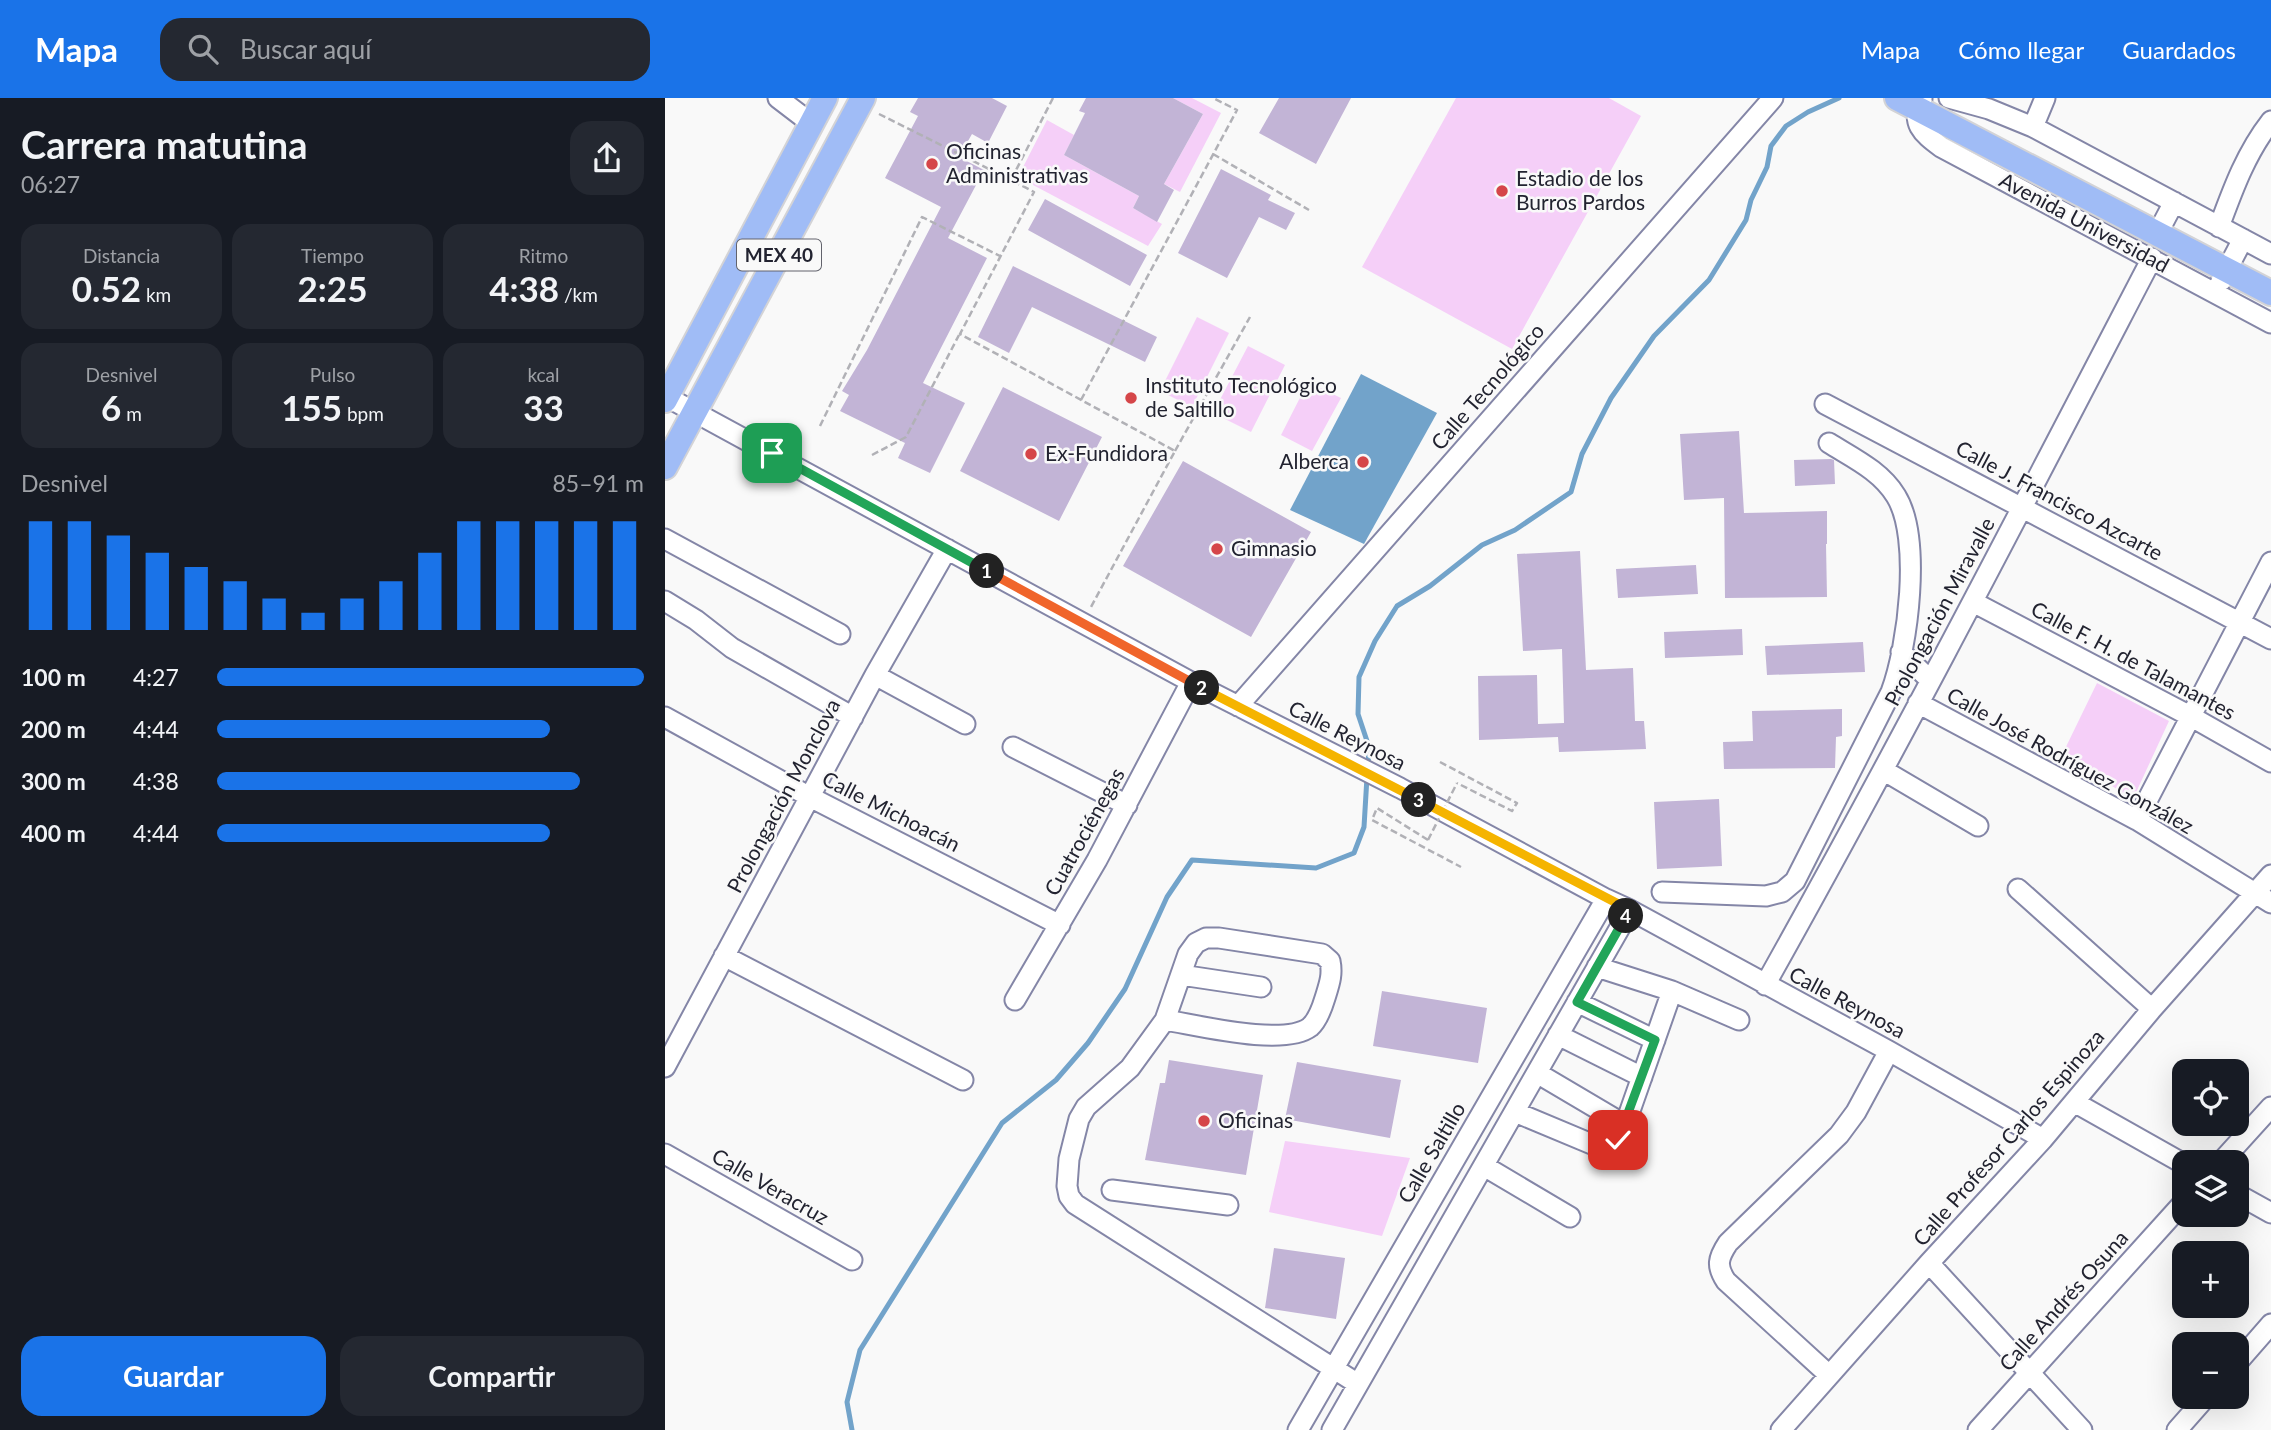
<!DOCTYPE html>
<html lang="es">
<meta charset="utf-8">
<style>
:root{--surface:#171b24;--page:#242831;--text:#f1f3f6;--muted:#9ea1a6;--accent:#1a73e8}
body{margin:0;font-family:Lato,sans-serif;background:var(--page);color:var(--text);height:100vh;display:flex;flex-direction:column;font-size:26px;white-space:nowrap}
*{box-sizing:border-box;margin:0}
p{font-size:23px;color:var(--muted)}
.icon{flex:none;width:38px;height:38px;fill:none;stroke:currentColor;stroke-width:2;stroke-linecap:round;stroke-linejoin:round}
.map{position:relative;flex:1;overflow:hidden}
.side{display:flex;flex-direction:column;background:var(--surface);width:665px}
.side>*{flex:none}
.fabs{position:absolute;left:1507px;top:961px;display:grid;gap:14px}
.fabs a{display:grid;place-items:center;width:77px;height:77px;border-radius:14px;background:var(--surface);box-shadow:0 7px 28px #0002;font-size:35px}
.pin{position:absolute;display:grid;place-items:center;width:60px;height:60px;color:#fff;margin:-30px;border-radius:14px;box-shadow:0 4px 10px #0006}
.km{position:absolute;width:35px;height:35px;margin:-18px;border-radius:50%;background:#222;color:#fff;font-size:19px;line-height:35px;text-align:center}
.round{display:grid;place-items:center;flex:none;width:74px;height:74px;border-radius:21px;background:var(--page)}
.summary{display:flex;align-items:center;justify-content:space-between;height:119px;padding:0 21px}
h1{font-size:38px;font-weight:700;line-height:52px}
.metrics{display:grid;grid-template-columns:repeat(3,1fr);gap:10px;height:119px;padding:7px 21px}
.metrics div{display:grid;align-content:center;border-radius:18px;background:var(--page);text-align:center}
.metrics b{font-size:35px;font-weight:700}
.metrics small{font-size:19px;font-weight:400}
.metrics p{font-size:19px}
.chart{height:196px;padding:14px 21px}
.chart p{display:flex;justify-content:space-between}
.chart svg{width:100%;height:126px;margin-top:7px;stroke:var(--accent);stroke-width:6}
.cta{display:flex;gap:14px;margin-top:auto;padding:14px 21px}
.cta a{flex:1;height:80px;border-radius:21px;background:var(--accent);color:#fff;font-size:28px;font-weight:700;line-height:80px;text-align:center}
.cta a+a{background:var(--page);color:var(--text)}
ul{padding:0 21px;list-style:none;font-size:23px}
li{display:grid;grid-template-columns:112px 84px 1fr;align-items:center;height:52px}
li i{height:18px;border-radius:9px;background:var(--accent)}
header{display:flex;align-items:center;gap:42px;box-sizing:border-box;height:98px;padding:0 35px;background:var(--accent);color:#fff}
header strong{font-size:33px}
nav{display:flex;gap:38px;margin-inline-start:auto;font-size:24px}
.search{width:490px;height:63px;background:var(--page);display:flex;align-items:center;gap:18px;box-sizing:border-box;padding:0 24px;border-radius:21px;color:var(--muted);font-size:26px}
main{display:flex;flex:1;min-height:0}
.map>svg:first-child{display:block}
.green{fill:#f5cff8}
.water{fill:#72a3ca}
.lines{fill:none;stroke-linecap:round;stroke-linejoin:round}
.stream{stroke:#72a3ca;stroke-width:5}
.building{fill:#c2b4d6}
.minor-casing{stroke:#8486a7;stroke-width:23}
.major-casing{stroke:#d3d3d6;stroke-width:28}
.path{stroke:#b1b1b6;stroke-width:2.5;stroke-dasharray:7 3.5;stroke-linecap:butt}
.minor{stroke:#fff;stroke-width:19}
.major{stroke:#a0bcf6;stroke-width:24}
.path-bridge{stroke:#b1b1b6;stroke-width:2.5;stroke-dasharray:7 3.5;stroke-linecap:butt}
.split-1-casing{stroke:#fff;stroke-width:14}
.split-2-casing{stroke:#fff;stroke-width:14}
.split-3-casing{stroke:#fff;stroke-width:14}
.split-4-casing{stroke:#fff;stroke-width:14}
.split-5-casing{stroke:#fff;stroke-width:14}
.split-1{stroke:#22a559;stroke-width:9}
.split-2{stroke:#f0652b;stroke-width:9}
.split-3{stroke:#f5b400;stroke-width:9}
.split-4{stroke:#f5b400;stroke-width:9}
.split-5{stroke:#22a559;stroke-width:9}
.poi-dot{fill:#d54649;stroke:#f9f9f9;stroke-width:2.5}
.labels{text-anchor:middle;stroke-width:5;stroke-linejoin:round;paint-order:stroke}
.shield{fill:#f9f9f9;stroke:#62636c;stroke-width:2}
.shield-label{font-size:19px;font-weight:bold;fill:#222330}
.poi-label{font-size:21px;fill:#222330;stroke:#f9f9f9;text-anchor:start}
.street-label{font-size:21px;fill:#222330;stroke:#f9f9f9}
</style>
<header>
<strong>Mapa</strong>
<div class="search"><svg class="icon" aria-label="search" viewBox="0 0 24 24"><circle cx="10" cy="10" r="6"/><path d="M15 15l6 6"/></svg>Buscar aquí</div>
<nav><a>Mapa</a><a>Cómo llegar</a><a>Guardados</a></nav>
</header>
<main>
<section class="side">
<div class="summary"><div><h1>Carrera matutina</h1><p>06:27</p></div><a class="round"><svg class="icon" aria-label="share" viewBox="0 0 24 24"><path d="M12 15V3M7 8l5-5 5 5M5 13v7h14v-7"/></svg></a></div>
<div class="metrics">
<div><p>Distancia</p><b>0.52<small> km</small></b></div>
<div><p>Tiempo</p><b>2:25</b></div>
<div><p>Ritmo</p><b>4:38<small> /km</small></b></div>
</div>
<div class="metrics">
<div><p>Desnivel</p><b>6<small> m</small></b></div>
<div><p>Pulso</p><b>155<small> bpm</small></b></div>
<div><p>kcal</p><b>33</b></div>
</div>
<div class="chart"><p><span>Desnivel</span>85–91 m</p>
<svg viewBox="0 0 160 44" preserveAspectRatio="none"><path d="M5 44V6M15 44V6M25 44V11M35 44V17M45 44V22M55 44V27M65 44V33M75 44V38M85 44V33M95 44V27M105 44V17M115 44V6M125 44V6M135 44V6M145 44V6M155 44V6"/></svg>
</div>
<ul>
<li><b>100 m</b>4:27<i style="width:100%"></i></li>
<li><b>200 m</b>4:44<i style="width:78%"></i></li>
<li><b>300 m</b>4:38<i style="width:85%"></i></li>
<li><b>400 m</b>4:44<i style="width:78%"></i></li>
</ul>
<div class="cta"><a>Guardar</a><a>Compartir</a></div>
</section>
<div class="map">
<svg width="1606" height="1332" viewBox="0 0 1606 1332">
<rect width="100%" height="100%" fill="#f9f9f9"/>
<!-- green -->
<path class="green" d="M508,0H527L556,15L515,94L499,86L538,16Z
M791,0H944L976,18L847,251L697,169Z
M382,22L409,37L399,57L474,98L468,110L497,126L483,148L353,79Z
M532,219L564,235L527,309L495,293Z
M583,248L620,267L586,334L548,315Z
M643,284L676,300L647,353L616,337Z
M1432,585L1504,623L1468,701L1397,657Z
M620,1043L745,1060L717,1138L604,1114Z"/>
<!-- water -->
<path class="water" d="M696,276L772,315L699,446L625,412Z"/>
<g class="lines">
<!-- stream -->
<path class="stream" d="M703,669L704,649L693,616L694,579L710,543L732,508L765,488L817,447L850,432L906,394L917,356L946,300L989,238L1044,182L1081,122L1086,102L1102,69L1106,48L1121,28L1143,14L1174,0
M187,1332L182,1304L195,1252L337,1025L391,982L423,945L460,891L502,799L527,762L651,770L689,755L699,729L702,679"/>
</g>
<!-- building -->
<path class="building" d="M253,0H327L342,8L323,45L307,36L294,59L319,72L283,140L322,160L258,285L300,305L265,375L233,360L240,345L175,313L184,297L177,293L202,252L276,109L220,80L253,18L245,14Z
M421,0H508L538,16L499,86L509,92L492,124L468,110L474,98L399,57L420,15L414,13Z
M614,0H686L651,66L594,35Z
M556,71L606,97L603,102L630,115L621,132L594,119L562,180L513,155Z
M380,101L482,157L465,188L363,132Z
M348,168L492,239L480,264L367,209L344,255L313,239Z
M338,289L437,339L394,423L295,373Z
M1074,333L1079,415L1162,413V446H1161L1162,499L1060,500L1059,400L1019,402L1015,336Z
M1166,361L1169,362L1170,386L1130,388L1129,362Z
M518,363L646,434L586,539L458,468Z
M915,453L921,572L968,570L970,623H979L981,651L894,654L893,639L814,642L813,578L872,577L873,626L899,625L897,551L858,553L852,456Z
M1031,467L1033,496L953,500L951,471Z
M1077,531L1078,557L1000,560L999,534Z
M1198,544L1200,574L1102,577L1100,548Z
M1177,611V638L1171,639L1170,670L1059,671L1058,644L1088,643L1087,613Z
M1054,701L1057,768L992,771L989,704Z
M717,893L822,910L813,965L708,948Z
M504,962L598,977L581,1077L480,1062L495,985H500Z
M632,964L736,982L725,1040L620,1021Z
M609,1150L680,1160L671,1221L600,1210Z"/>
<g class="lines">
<defs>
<path id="minor" d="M113,0L147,26
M1284,0L1324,11L1368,29L1606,156
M1257,1C1245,25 1257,35 1276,49L1606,225
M1368,29L1380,0
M1498,125L1509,104
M1554,129C1568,91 1581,55 1606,23
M1556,183L1578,141
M0,298L526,584L735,690L941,801L965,812L1224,953L1378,1041
M1160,306L1606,541
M0,441L175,536
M0,503L31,522L67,550L188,619
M1308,504L1525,618L1606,664
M1236,554L1265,582
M210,577L300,626
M1253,605L1472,722L1606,805
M573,608L1108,0
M0,619L145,699L395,827
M348,649L462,707
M1218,672L1313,728
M1472,722L1606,464
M1353,791L1487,911
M997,794L1101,798L1117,794L1130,783L1226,594C1243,549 1257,440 1231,398C1216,373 1188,360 1164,345
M59,858L298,982
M516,877L596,889
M1100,887C1234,648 1360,404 1487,160
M1007,893L1074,922
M350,902L432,762L526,584
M912,904L990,942
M500,922C532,927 619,949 645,929C653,922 657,910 660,900C664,887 668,877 665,863L657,856L554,840H541L531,845L523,856L500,922L465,970L421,1009L414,1021L404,1061L402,1088L404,1098L410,1106L693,1286
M893,937L977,979
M0,969L210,577L282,451
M872,975L960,1027
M1409,1004L1519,1066
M850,1014L929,1047L943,1048L953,1042L960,1027L1007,893L932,869
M0,1056L187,1162
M1556,1064L1606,1009
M819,1068L905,1119
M447,1092L563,1107
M1572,1096L1606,1115
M1264,1165L1417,1332
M1572,1265L1606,1226
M1164,1277L1061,1183C1051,1168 1053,1160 1063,1145L1174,1037L1191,1014L1224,953
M633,1332L941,801
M667,1332L965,812
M1116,1332L1264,1165L1378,1041L1487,911L1606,777
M1313,1332L1519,1104
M1512,1332L1542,1298"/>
<path id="major" d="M1232,0L1606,195
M0,302L160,0
M0,369L198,0"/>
</defs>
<!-- minor casing -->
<use href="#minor" class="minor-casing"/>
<!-- major casing -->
<use href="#major" class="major-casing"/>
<!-- path -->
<path class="path" d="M388,0L346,82L369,94L295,236L510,353L426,509
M214,16L346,82
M548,56L644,112
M416,302L572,12L548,0
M155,328L257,119L335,158
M510,353L585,219
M207,357L241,339L294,237
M775,664L852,705L847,713L792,685
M763,742L712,710L707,722L796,769"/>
<!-- minor -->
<use href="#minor" class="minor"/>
<!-- major -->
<use href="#major" class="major"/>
<!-- path-bridge -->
<path class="path-bridge" d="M763,742L792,685"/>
</g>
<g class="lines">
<defs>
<path id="split-1" d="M107,355L322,473"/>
<path id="split-2" d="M322,473L537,590"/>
<path id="split-3" d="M537,590L754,702"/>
<path id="split-4" d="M754,702L965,812L961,818"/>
<path id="split-5" d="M953,1042L990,942L912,904L961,818"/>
</defs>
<!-- split-1 casing -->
<use href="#split-1" class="split-1-casing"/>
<!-- split-2 casing -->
<use href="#split-2" class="split-2-casing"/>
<!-- split-3 casing -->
<use href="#split-3" class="split-3-casing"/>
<!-- split-4 casing -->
<use href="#split-4" class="split-4-casing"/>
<!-- split-5 casing -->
<use href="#split-5" class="split-5-casing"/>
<!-- split-1 -->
<use href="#split-1" class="split-1"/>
<!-- split-2 -->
<use href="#split-2" class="split-2"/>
<!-- split-3 -->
<use href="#split-3" class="split-3"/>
<!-- split-4 -->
<use href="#split-4" class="split-4"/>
<!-- split-5 -->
<use href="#split-5" class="split-5"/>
</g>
<!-- markers -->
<g class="poi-dot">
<circle cx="267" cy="66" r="7"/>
<circle cx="837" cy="93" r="7"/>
<circle cx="466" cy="300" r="7"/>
<circle cx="366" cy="356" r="7"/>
<circle cx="698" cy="364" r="7"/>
<circle cx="552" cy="451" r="7"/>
<circle cx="539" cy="1023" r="7"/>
</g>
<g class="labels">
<!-- shield labels -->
<rect class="shield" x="72" y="141.5" width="84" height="31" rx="5"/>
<g class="shield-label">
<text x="114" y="164">MEX 40</text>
</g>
<!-- poi labels -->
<g class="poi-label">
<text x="281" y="61">Oficinas<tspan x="281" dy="24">Administrativas</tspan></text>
<text x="851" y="88">Estadio de los<tspan x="851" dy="24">Burros Pardos</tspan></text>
<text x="480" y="295">Instituto Tecnológico<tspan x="480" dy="24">de Saltillo</tspan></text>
<text x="380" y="363">Ex-Fundidora</text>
<text x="684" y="371" text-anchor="end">Alberca</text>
<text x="566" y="458">Gimnasio</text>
<text x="553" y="1030">Oficinas</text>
</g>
<!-- street labels -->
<g class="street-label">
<text transform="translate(1419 125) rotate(28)" y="7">Avenida Universidad</text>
<text transform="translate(823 289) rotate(-49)" y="7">Calle Tecnológico</text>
<text transform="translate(1394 403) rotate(28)" y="7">Calle J. Francisco Azcarte</text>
<text transform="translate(1275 514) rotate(-62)" y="7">Prolongación Miravalle</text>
<text transform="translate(1468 563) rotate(28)" y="7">Calle F. H. de Talamantes</text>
<text transform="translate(682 638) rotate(27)" y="7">Calle Reynosa</text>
<text transform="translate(1405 663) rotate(29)" y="7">Calle José Rodríguez González</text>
<text transform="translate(119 698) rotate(-62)" y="7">Prolongación Monclova</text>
<text transform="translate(226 714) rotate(27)" y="7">Calle Michoacán</text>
<text transform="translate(420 734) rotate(-61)" y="7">Cuatrociénegas</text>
<text transform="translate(1182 905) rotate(28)" y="7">Calle Reynosa</text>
<text transform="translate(1344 1040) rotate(-49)" y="7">Calle Profesor Carlos Espinoza</text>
<text transform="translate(767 1055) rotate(-60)" y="7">Calle Saltillo</text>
<text transform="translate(105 1089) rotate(30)" y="7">Calle Veracruz</text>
<text transform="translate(1399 1203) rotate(-48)" y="7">Calle Andrés Osuna</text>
</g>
</g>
</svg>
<div class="fabs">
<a><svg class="icon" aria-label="locate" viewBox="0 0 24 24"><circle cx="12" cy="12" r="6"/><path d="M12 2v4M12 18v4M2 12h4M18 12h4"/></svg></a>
<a><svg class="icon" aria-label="layers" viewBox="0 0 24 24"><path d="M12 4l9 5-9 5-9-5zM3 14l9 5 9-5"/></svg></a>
<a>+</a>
<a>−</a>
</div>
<div class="pin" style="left:107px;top:355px;background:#1e9e55"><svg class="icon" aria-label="arrive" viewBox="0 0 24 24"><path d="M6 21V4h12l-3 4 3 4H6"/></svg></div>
<div class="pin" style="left:953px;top:1042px;background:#d93025"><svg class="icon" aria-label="check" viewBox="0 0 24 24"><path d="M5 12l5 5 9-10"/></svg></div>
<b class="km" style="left:322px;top:473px">1</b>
<b class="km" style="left:537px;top:590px">2</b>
<b class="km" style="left:754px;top:702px">3</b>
<b class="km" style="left:961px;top:818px">4</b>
</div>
</main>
